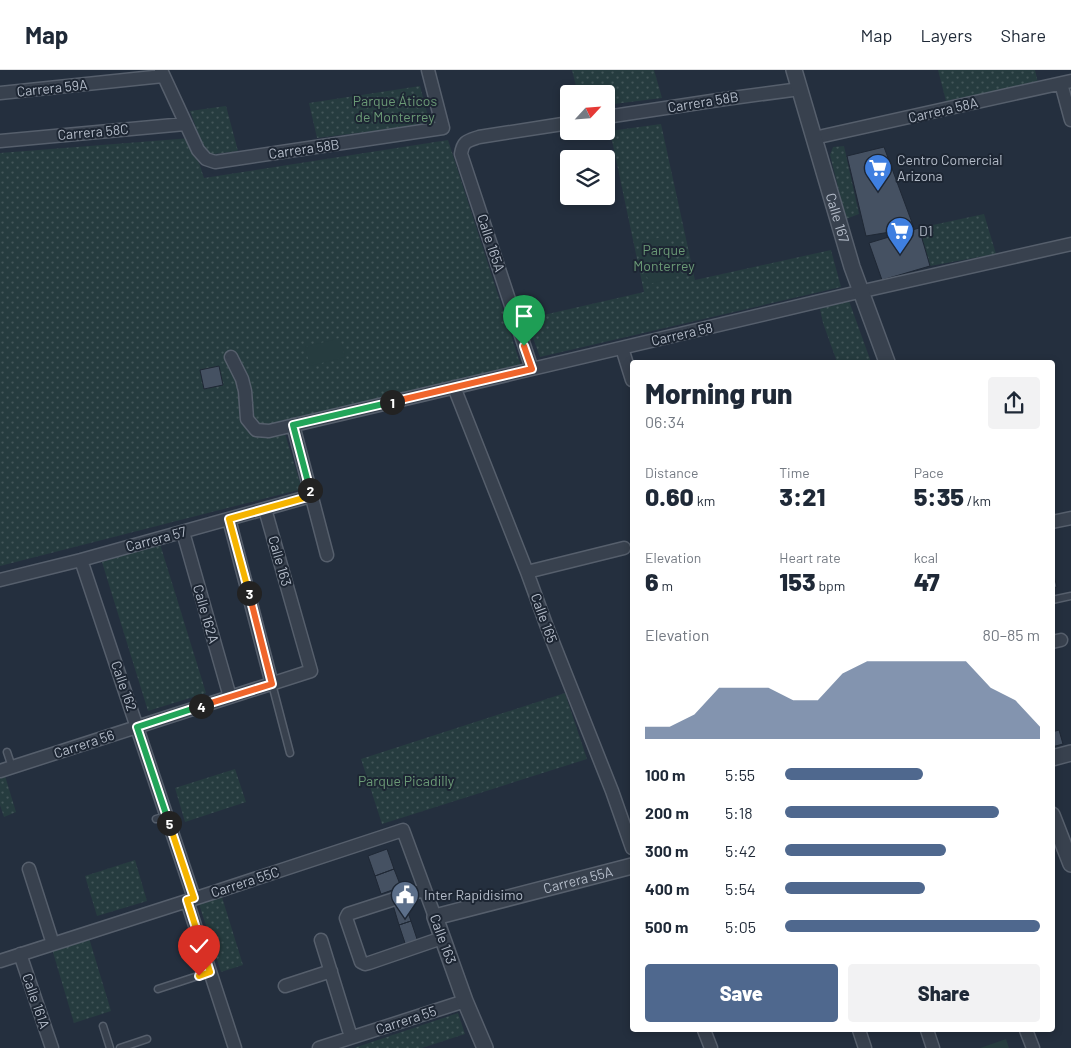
<!DOCTYPE html>
<meta charset="utf-8">
<style>
:root{--surface:#fff;--page:#f2f2f3;--text:#1f2937;--muted:#747a83;--line:#e0e1e3;--accent:#4f688e}
body{margin:0;font-family:Barlow,sans-serif;background:var(--page);color:var(--text);height:100vh;display:flex;flex-direction:column;font-size:19px;white-space:nowrap}
*{box-sizing:border-box;margin:0}
p{font-size:16px;color:var(--muted)}
.icon{flex:none;width:28px;height:28px;fill:none;stroke:currentColor;stroke-width:2;stroke-linecap:round;stroke-linejoin:round}
.map{position:relative;flex:1;overflow:hidden}
.side{position:absolute;left:630px;top:290px;width:425px;height:672px;display:flex;flex-direction:column;background:var(--surface);border-radius:5px;box-shadow:0 2px 8px #0003}
.side>*{flex:none}
.needle{width:32px;rotate:64deg}
.controls{position:absolute;left:560px;top:15px;display:grid;gap:10px}
.controls a{display:grid;place-items:center;width:55px;height:55px;border-radius:5px;background:var(--surface);box-shadow:0 2px 8px #0003;font-size:25px}
.pin{position:absolute;display:grid;place-items:center;width:42px;height:42px;color:#fff;margin:-51px -21px;border-radius:50% 50% 50% 0;rotate:-45deg;box-shadow:0 0 5px #0007}
.pin .icon{rotate:45deg}
.km{position:absolute;width:25px;height:25px;margin:-12px;border-radius:50%;background:#222;color:#fff;font-size:14px;line-height:25px;text-align:center}
.round{display:grid;place-items:center;flex:none;width:52px;height:52px;border-radius:5px;background:var(--page)}
.headline{display:flex;align-items:center;justify-content:space-between;height:85px;padding:0 15px}
h1{font-size:28px;font-weight:800;line-height:38px}
.figures{display:grid;grid-template-columns:repeat(3,1fr);gap:8px;height:85px;padding:5px 15px}
.figures div{display:grid;align-content:center}
.figures b{font-size:25px;font-weight:800}
.figures small{font-size:14px;font-weight:400}
.figures p{font-size:14px}
.chart{height:140px;padding:10px 15px}
.chart p{display:flex;justify-content:space-between}
.chart svg{width:100%;height:90px;margin-top:5px;fill:var(--accent);opacity:.7}
.action{display:flex;gap:10px;margin-top:auto;padding:10px 15px}
.action a{flex:1;height:58px;border-radius:5px;background:var(--accent);color:#fff;font-size:20px;font-weight:800;line-height:58px;text-align:center}
.action a+a{background:var(--page);color:var(--text)}
ul{padding:0 15px;list-style:none;font-size:16px}
li{display:grid;grid-template-columns:80px 60px 1fr;align-items:center;height:38px}
li i{height:12px;border-radius:6px;background:var(--accent)}
header{display:flex;align-items:center;gap:30px;box-sizing:border-box;height:70px;padding:0 25px;background:var(--surface);border-bottom:1px solid var(--line)}
header strong{font-size:24px}
nav{display:flex;gap:28px;margin-inline-start:auto;font-size:18px}
.map>svg:first-child{display:block}
.green{fill:url(#green-dots)}
.pitch{fill:#263c3f}
.building{fill:#455162;stroke:#1f2835}
.lines{fill:none;stroke-linecap:round;stroke-linejoin:round}
.service-casing{stroke:#565f6c;stroke-width:9}
.minor-casing{stroke:#565f6c;stroke-width:15}
.tertiary-casing{stroke:#565f6c;stroke-width:18}
.service{stroke:#38414e;stroke-width:6}
.minor{stroke:#38414e;stroke-width:12}
.tertiary{stroke:#38414e;stroke-width:15}
.split-1-casing{stroke:#fff;stroke-width:10}
.split-2-casing{stroke:#fff;stroke-width:10}
.split-3-casing{stroke:#fff;stroke-width:10}
.split-4-casing{stroke:#fff;stroke-width:10}
.split-5-casing{stroke:#fff;stroke-width:10}
.split-6-casing{stroke:#fff;stroke-width:10}
.split-1{stroke:#f0652b;stroke-width:6}
.split-2{stroke:#22a559;stroke-width:6}
.split-3{stroke:#f5b400;stroke-width:6}
.split-4{stroke:#f0652b;stroke-width:6}
.split-5{stroke:#22a559;stroke-width:6}
.split-6{stroke:#f5b400;stroke-width:6}
.labels{text-anchor:middle;stroke-width:4;stroke-linejoin:round;paint-order:stroke}
.street-label{font-size:14px;fill:#b4bcc9;stroke:#1d2633}
.park-label{font-size:14px;fill:#6b9a76;stroke:#1d2633}
.poi-label{font-size:14px;fill:#b4bcc9;stroke:#1d2633;text-anchor:start}
</style>
<header>
<strong>Map</strong>
<nav><a>Map</a><a>Layers</a><a>Share</a></nav>
</header>
<div class="map">
<svg width="1071" height="978" viewBox="0 0 1071 978">
<defs>
<pattern id="green-dots" width="8" height="8" patternUnits="userSpaceOnUse" patternTransform="scale(1.25)"><rect width="8" height="8" fill="#263c3f"/><path d="M2 2h.1M6 6h.1" fill="none" stroke="#435659" stroke-width="1.8" stroke-linecap="round"/></pattern>
</defs>
<rect width="100%" height="100%" fill="#242f3e"/>
<!-- green -->
<path class="green" d="M572,0H654L662,28L606,35V24H578Z
M938,0H1035L1038,13L946,31Z
M420,16L430,54L317,68L309,33Z
M226,36L238,81L206,85L190,41Z
M661,54L695,210L831,180L841,217L540,287L526,249L644,222L610,61Z
M191,68L204,108L448,70L522,299L281,351L302,419L0,496V83Z
M844,76L859,144L846,149L830,85L833,77Z
M984,144L996,184L930,196L919,158Z
M849,231L871,292H837L823,253L820,239Z
M160,474L206,623L148,641L102,492Z
M565,623L587,689L382,754L361,689Z
M235,699L246,732L185,752L175,718Z
M5,706L16,742L4,747L0,735V708Z
M135,790L147,831L97,846L85,806Z
M221,824L243,895L221,902L198,831Z
M89,868L111,941L74,953L52,879Z
M458,943L465,964L422,978H354Z"/>
<!-- pitch -->
<path class="pitch" d="M666,166L676,207L649,214L639,173Z
M340,268L345,287L310,296L305,277Z
M1006,969L1009,978H980Z"/>
<!-- building -->
<path class="building" d="M884,77L914,158L866,166L847,86Z
M919,158L930,196L882,210L869,173Z
M219,296L223,315L204,319L200,300Z
M1052,499L1057,517L1052,518Z
M1059,660L1063,674L1052,677V662Z
M387,779L394,799L375,806L368,786Z
M394,799L401,817L381,824L375,806Z
M404,832L411,851L399,855L393,835Z
M411,851L418,872L406,876L399,855Z"/>
<g class="lines">
<defs>
<path id="service" d="M1052,530L1071,526
M272,614L290,683
M7,682L12,697
M156,749L167,746
M158,919L210,902
M103,956L110,978
M120,978L147,969"/>
<path id="minor" d="M161,0L198,80L206,89L215,92L443,58L428,0
M1062,17L1071,50
M0,23L163,6
M606,47L725,29L800,19
M814,68L1071,11
M0,71L185,54
M622,278L632,310
M231,287L242,309L245,321L247,349L256,360L269,361L850,224L1071,174
M532,299L461,84C463,71 467,71 479,67L569,53
M454,317L527,502L547,557L612,721L632,778
M293,355L327,485
M229,449L272,614
M1052,452L1071,448
M183,462L230,627
M81,490L194,828
M527,502L624,478
M0,510L81,490L311,426
M1052,572L1061,570
M0,701L311,601L265,439
M29,799L53,874
M425,820L413,823L348,844L346,848L361,892L365,894L369,893L442,868
M187,831L235,978
M321,870L351,967
M20,884L52,978
M0,891L215,822L403,760L435,847
M285,916L331,901
M704,960L711,978
M859,960L865,978
M927,960L933,978
M1026,960L1033,978
M319,978L465,931"/>
<g id="tertiary">
<path id="s1" d="M794,0L852,197L887,292"/>
<path d="M1052,688L1071,683"/>
<path d="M1052,745L1071,794"/>
<path id="s2" d="M485,978L465,931L435,847L632,796"/>
</g>
</defs>
<!-- service casing -->
<use href="#service" class="service-casing"/>
<!-- minor casing -->
<use href="#minor" class="minor-casing"/>
<!-- tertiary casing -->
<use href="#tertiary" class="tertiary-casing"/>
<!-- service -->
<use href="#service" class="service"/>
<!-- minor -->
<use href="#minor" class="minor"/>
<!-- tertiary -->
<use href="#tertiary" class="tertiary"/>
</g>
<g class="lines">
<defs>
<path id="split-1" d="M392,332L532,299L524,276"/>
<path id="split-2" d="M310,420L293,355L392,332"/>
<path id="split-3" d="M249,523L229,449L311,426L310,420"/>
<path id="split-4" d="M201,636L272,614L249,523"/>
<path id="split-5" d="M169,753L137,657L201,636"/>
<path id="split-6" d="M169,753L194,828L187,830L210,902L199,906"/>
</defs>
<!-- split-1 casing -->
<use href="#split-1" class="split-1-casing"/>
<!-- split-2 casing -->
<use href="#split-2" class="split-2-casing"/>
<!-- split-3 casing -->
<use href="#split-3" class="split-3-casing"/>
<!-- split-4 casing -->
<use href="#split-4" class="split-4-casing"/>
<!-- split-5 casing -->
<use href="#split-5" class="split-5-casing"/>
<!-- split-6 casing -->
<use href="#split-6" class="split-6-casing"/>
<!-- split-1 -->
<use href="#split-1" class="split-1"/>
<!-- split-2 -->
<use href="#split-2" class="split-2"/>
<!-- split-3 -->
<use href="#split-3" class="split-3"/>
<!-- split-4 -->
<use href="#split-4" class="split-4"/>
<!-- split-5 -->
<use href="#split-5" class="split-5"/>
<!-- split-6 -->
<use href="#split-6" class="split-6"/>
</g>
<!-- icons -->
<defs>
<symbol id="supermarket-pin" viewBox="-11 -11 22 30"><path d="M0 17L-7.5 6A9.5 9.5 0 1 1 7.5 6Z" fill="#3f7fe0" stroke="#1d2633"/><path d="M-6-5.5h2.5l.6 2H6L4.5 2H-2.5L-4.4-4H-6ZM-1.5 3.2a1.3 1.3 0 1 0 .1 0ZM3 3.2a1.3 1.3 0 1 0 .1 0Z" fill="#fff"/></symbol>
<symbol id="civic-pin" viewBox="-11 -11 22 30"><path d="M0 17L-7.5 6A9.5 9.5 0 1 1 7.5 6Z" fill="#5c6f8a" stroke="#1d2633"/><path d="M-.6-6.5H3V-4.5H.6V-3L4-1V1h2V6H-6V1h2V-1L-.6-3ZM-1.2 2.5V6h2.4V2.5Z" fill="#fff"/></symbol>
</defs>
<g fill-rule="evenodd">
<use href="#supermarket-pin" x="862" y="82" width="32" height="43"/>
<use href="#supermarket-pin" x="884" y="145" width="32" height="43"/>
<use href="#civic-pin" x="389" y="809" width="32" height="43"/>
</g>
<g class="labels">
<!-- street labels -->
<g class="street-label">
<text transform="translate(52 18) rotate(-6)" y="5">Carrera 59A</text>
<text transform="translate(703 32) rotate(-9)" y="5">Carrera 58B</text>
<text transform="translate(943 40) rotate(-13)" y="5">Carrera 58A</text>
<text transform="translate(93 62) rotate(-5)" y="5">Carrera 58C</text>
<text transform="translate(304 79) rotate(-8)" y="5">Carrera 58B</text>
<text dy="5" stroke="none"><textPath href="#s1" startOffset="154">Calle 167</textPath></text>
<text transform="translate(491 173) rotate(72)" y="5">Calle 165A</text>
<text transform="translate(682 264) rotate(-13)" y="5">Carrera 58</text>
<text transform="translate(156 469) rotate(-15)" y="5">Carrera 57</text>
<text transform="translate(280 491) rotate(74)" y="5">Calle 163</text>
<text transform="translate(206 544) rotate(74)" y="5">Calle 162A</text>
<text transform="translate(544 548) rotate(70)" y="5">Calle 165</text>
<text transform="translate(124 616) rotate(71)" y="5">Calle 162</text>
<text transform="translate(84 674) rotate(-18)" y="5">Carrera 56</text>
<text dy="5" stroke="none"><textPath href="#s2" startOffset="288">Carrera 55A</textPath></text>
<text transform="translate(245 812) rotate(-18)" y="5">Carrera 55C</text>
<text transform="translate(443 869) rotate(70)" y="5">Calle 163</text>
<text transform="translate(36 931) rotate(71)" y="5">Calle 161A</text>
<text transform="translate(406 950) rotate(-18)" y="5">Carrera 55</text>
</g>
<!-- park labels -->
<g class="park-label">
<text x="395" y="36">Parque Áticos<tspan x="395" dy="16">de Monterrey</tspan></text>
<text x="664" y="185">Parque<tspan x="664" dy="16">Monterrey</tspan></text>
<text x="406" y="716">Parque Picadilly</text>
</g>
<!-- poi labels -->
<g class="poi-label">
<text x="897" y="95">Centro Comercial<tspan x="897" dy="16">Arizona</tspan></text>
<text x="919" y="166">D1</text>
<text x="424" y="830">Inter Rapidisimo</text>
</g>
</g>
</svg>
<div class="controls">
<a><svg class="needle" viewBox="-14 -14 28 28"><path d="M0-13l5 13h-10z" fill="#e53935"/><path d="M0 13l5-13h-10z" fill="#747a83"/></svg></a>
<a><svg class="icon" aria-label="layers" viewBox="0 0 24 24"><path d="M12 4l9 5-9 5-9-5zM3 14l9 5 9-5"/></svg></a>
</div>
<div class="pin" style="left:524px;top:276px;background:#1e9e55"><svg class="icon" aria-label="arrive" viewBox="0 0 24 24"><path d="M6 21V4h12l-3 4 3 4H6"/></svg></div>
<div class="pin" style="left:199px;top:906px;background:#d93025"><svg class="icon" aria-label="check" viewBox="0 0 24 24"><path d="M5 12l5 5 9-10"/></svg></div>
<b class="km" style="left:392px;top:332px">1</b>
<b class="km" style="left:310px;top:420px">2</b>
<b class="km" style="left:249px;top:523px">3</b>
<b class="km" style="left:201px;top:636px">4</b>
<b class="km" style="left:169px;top:753px">5</b>
<section class="side">
<div class="headline"><div><h1>Morning run</h1><p>06:34</p></div><a class="round"><svg class="icon" aria-label="share" viewBox="0 0 24 24"><path d="M12 15V3M7 8l5-5 5 5M5 13v7h14v-7"/></svg></a></div>
<div class="figures">
<div><p>Distance</p><b>0.60<small> km</small></b></div>
<div><p>Time</p><b>3:21</b></div>
<div><p>Pace</p><b>5:35<small> /km</small></b></div>
</div>
<div class="figures">
<div><p>Elevation</p><b>6<small> m</small></b></div>
<div><p>Heart rate</p><b>153<small> bpm</small></b></div>
<div><p>kcal</p><b>47</b></div>
</div>
<div class="chart"><p><span>Elevation</span>80–85 m</p>
<svg viewBox="0 0 160 44" preserveAspectRatio="none"><path d="M0 44V38L10 38L20 32L30 19L40 19L50 19L60 25L70 25L80 12L90 6L100 6L110 6L120 6L130 6L140 19L150 25L160 38V44z"/></svg>
</div>
<ul>
<li><b>100 m</b>5:55<i style="width:54%"></i></li>
<li><b>200 m</b>5:18<i style="width:84%"></i></li>
<li><b>300 m</b>5:42<i style="width:63%"></i></li>
<li><b>400 m</b>5:54<i style="width:55%"></i></li>
<li><b>500 m</b>5:05<i style="width:100%"></i></li>
</ul>
<div class="action"><a>Save</a><a>Share</a></div>
</section>
</div>
